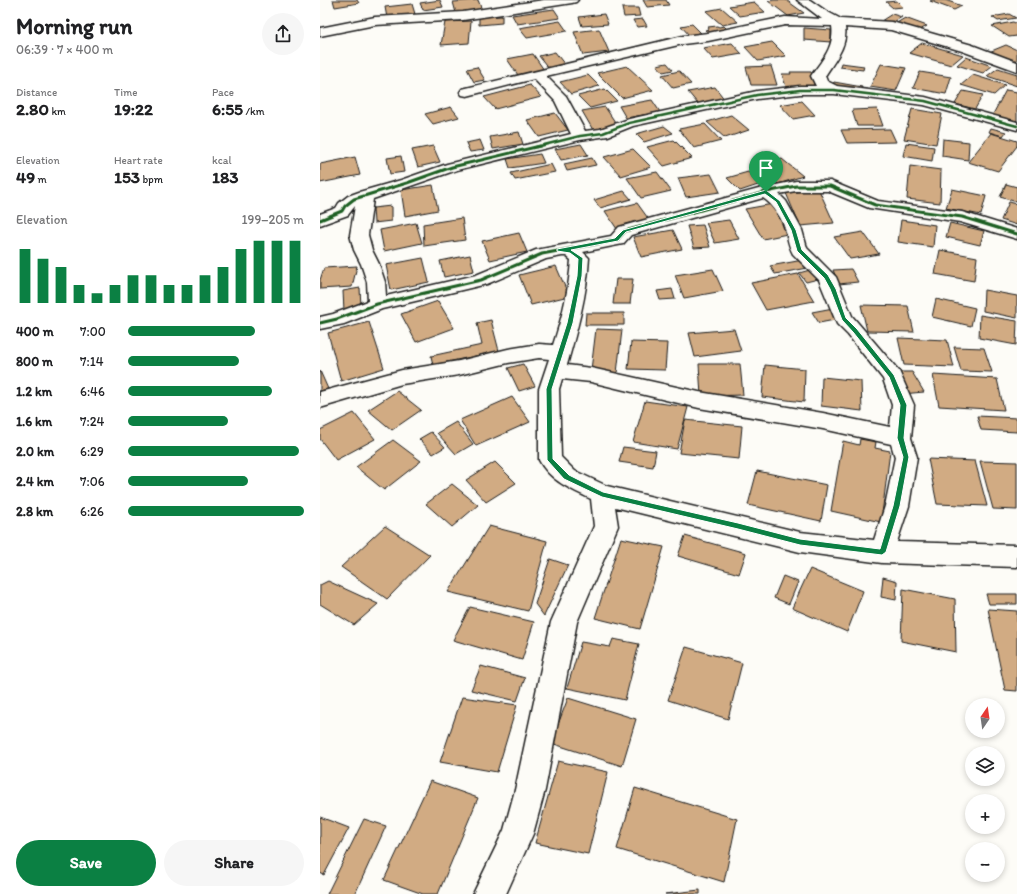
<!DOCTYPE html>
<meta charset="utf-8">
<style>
:root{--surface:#fff;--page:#f6f6f6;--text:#202124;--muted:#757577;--accent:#0b8043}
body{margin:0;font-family:Itim,sans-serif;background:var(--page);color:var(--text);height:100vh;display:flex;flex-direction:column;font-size:15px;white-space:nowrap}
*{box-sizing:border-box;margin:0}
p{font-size:13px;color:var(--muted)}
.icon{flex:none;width:22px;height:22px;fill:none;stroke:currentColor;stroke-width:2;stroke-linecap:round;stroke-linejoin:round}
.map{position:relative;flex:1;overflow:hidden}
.drawer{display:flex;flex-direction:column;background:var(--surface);width:320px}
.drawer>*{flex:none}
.needle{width:26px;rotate:13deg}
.buttons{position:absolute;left:645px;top:698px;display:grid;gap:8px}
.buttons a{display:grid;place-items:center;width:40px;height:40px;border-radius:50%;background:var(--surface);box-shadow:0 2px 6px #0003;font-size:20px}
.pin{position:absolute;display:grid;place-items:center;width:34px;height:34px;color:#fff;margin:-41px -17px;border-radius:50% 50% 50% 0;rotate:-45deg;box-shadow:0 0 4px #0007}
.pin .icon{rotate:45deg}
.round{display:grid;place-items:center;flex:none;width:42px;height:42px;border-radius:21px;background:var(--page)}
.summary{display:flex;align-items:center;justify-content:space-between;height:68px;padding:0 16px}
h1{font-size:22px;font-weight:700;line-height:30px}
.stats{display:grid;grid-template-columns:repeat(3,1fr);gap:6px;height:68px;padding:4px 16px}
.stats div{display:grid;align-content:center}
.stats b{font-size:17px;font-weight:700}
.stats small{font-size:11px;font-weight:400}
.stats p{font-size:11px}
.chart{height:112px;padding:8px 16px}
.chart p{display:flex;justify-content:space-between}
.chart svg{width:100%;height:72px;margin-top:4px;stroke:var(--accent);stroke-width:6}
.primary-button{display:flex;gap:8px;margin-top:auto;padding:8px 16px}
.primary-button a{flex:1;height:46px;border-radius:24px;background:var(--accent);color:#fff;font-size:16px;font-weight:700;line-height:46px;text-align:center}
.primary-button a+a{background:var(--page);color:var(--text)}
ul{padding:0 16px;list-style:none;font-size:13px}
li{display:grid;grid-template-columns:64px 48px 1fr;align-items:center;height:30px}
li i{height:10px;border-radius:5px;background:var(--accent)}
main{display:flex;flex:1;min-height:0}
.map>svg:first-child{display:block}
.building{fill:#d1ab83;stroke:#1c1c1c}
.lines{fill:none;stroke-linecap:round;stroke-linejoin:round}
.minor-casing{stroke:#1c1c1c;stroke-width:3}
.minor{fill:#fdfcf7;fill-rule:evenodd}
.cycleway-far1-casing{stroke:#fdfcf7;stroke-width:4}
.cycleway-casing{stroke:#fdfcf7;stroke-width:5}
.cycleway-far1{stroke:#1b5e20;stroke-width:2.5}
.cycleway{stroke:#1b5e20;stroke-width:3}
.route{fill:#0b8043;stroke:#fff;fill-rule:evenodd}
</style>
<main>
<section class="drawer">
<div class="summary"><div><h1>Morning run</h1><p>06:39 · 7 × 400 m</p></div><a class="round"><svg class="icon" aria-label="share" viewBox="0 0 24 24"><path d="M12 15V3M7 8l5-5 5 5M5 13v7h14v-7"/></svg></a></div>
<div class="stats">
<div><p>Distance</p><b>2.80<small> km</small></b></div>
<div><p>Time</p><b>19:22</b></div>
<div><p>Pace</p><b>6:55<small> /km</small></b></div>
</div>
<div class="stats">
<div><p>Elevation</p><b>49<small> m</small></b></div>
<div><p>Heart rate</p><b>153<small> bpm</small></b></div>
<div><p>kcal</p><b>183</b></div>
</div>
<div class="chart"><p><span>Elevation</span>199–205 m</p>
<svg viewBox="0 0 160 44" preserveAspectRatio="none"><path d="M5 44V11M15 44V17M25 44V22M35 44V33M45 44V38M55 44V33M65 44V27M75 44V27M85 44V33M95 44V33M105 44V27M115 44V22M125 44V11M135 44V6M145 44V6M155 44V6"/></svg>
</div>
<ul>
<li><b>400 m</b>7:00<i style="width:72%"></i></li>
<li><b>800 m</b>7:14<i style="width:63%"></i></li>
<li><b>1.2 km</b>6:46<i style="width:82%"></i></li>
<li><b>1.6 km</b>7:24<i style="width:57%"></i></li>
<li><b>2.0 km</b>6:29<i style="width:97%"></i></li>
<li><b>2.4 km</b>7:06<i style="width:68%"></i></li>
<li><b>2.8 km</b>6:26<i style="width:100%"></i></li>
</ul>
<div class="primary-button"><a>Save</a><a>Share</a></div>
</section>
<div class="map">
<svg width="697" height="894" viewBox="0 0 697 894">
<rect width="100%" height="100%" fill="#fdfcf7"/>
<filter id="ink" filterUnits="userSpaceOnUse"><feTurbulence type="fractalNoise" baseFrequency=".025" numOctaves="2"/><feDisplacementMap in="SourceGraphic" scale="8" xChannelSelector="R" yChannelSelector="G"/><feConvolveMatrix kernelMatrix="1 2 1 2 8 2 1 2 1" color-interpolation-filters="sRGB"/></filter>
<g filter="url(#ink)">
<!-- building -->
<path class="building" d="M13,0H37L39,3L15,7Z
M120,0L123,7L103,10L100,3Z
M158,0L162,10L136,13L133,2Z
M323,0H346L349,5L327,7Z
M454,0H466L484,13L468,16L448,1Z
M612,0H625L642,6L634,10L610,1Z
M577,1L583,7L573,8L566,2Z
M434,2L445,12L420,16L409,6Z
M92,4L95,14L67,18L65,7Z
M302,8H318L320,16L304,17Z
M402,8L418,22L402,25L386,11Z
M234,9L240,18L197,24L192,15Z
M284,14L288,24L262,26L259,17Z
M572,14L582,17L570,24L561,21Z
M689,14L696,18L678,21L672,17Z
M182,16V23L159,25V17Z
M585,18L607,26L596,32L575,24Z
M323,19L327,26L317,27L313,20Z
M151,21L149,43L121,45L125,22Z
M240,21L247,31L207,38L199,28Z
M693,22L697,24V36L689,37L672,26Z
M372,24L381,33L369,35L361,26Z
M397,26L399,27L404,26L408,30L389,33L385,30L389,29L388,27Z
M484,28L511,30V42L484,40Z
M279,29L289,52L263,55L254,32Z
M452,42L466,56L438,61L425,47Z
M412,43L422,54L393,59L383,48Z
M602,43L643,55L631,65L589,53Z
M686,45L697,50V60L691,62L669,52Z
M235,52L245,65L229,69L219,56Z
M213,54L224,70L198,75L187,59Z
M646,57L672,66L663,73L637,65Z
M347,63L353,70L343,72L337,65Z
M521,63L544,66L543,70L520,67Z
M561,64L586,68L576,91L550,87Z
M307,66L333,90L302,98L277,73Z
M451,66L457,85H431L426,67Z
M157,67L165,80L154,82L147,69Z
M678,68L697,74V86L667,76Z
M359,71L371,84L353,88L342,75Z
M470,72H491L496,86L466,87L462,74H471Z
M600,72L631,77L626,94L593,88Z
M268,75L279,86L251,94L240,82Z
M653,75L685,85L674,95L641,85Z
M514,82L542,87L540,93L511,87Z
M210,85L221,97L175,109L164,97Z
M395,87L405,100L378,104L368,92Z
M285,89L297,101L270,108L258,96Z
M686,90L697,92V121L672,116Z
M643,91L663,95L655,109L635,104Z
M332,100L340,112L306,118L299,106Z
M482,101L495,115L473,119L460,105Z
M131,107L139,117L113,124L105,114Z
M285,107L297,125L273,130L262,111Z
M557,109L563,126H537L532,110Z
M592,109L622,114L616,144L584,139Z
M235,113L248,130L219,137L207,120Z
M411,115L429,130L405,138L387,122Z
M385,124L401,141L374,148L359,129Z
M344,126L353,133L324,142L316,134Z
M671,128L686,132L683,136L669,132Z
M570,129L576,142L527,143L521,130Z
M199,132L203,144L173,149L170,137Z
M671,133L697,141V146L678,171L648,162Z
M623,139L649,142L648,160L622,156Z
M160,140L164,150L150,152L146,143Z
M354,140L372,158L344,166L327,147Z
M586,143L614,147L612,161L583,156Z
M261,144L268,155L241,160L235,149Z
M113,146L120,162L98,167L92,150Z
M313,149L331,167L301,176L284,157Z
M220,154L224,163L190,168L187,159Z
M81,156L84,172L70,174L67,158Z
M35,157L40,175L0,183V164Z
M272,158L276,165L247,171L244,164Z
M462,159L483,176L458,184L438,166Z
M231,164L235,172L195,180L191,173Z
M590,166L621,170L620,203L587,199Z
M337,172L351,191L321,198L307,178Z
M428,172L441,184L420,191L407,178Z
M391,174L400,192L366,197L358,178Z
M686,184L697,187V202L680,197Z
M113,185L118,210L85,216L81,190Z
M632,189L666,196L661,215L626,208Z
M499,190L514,223L480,226L466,193Z
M304,191L311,199L280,208L274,200Z
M689,202L697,204V225L681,220Z
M317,203L330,221L297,229L285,211Z
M453,204L472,233L443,239L425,209Z
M71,206V221L54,223L53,208Z
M142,218L145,240L104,246L103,224Z
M409,220L419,239L395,243L386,223Z
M581,220L615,225L613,247L578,242Z
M96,223L102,243L64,251L60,230Z
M630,223L664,231L660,245L626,237Z
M383,225L390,247L374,248L367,226Z
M353,230L362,249L321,257L313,237Z
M543,232L559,254L530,259L514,237Z
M199,233L207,252L170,260L162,241Z
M620,250L657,257L654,281L615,274Z
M150,255L154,271L124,277L120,261Z
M103,258L109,282L71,290L66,265Z
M483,260L488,268L455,274L450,266Z
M37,266L32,287L0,289V280L4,268Z
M236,266L249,296L211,305L199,275Z
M393,269L403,291L364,298L355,275Z
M531,269L538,282L519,284L513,270Z
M490,270L498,279L486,282L479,273Z
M478,274L494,301L446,310L431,283Z
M296,279H313L310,304H293Z
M40,288L41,307L24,311L23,291Z
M352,289L355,299L340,300L337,291Z
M664,290L697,296V318L663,311Z
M616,299L655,308L651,326L612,317Z
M118,301L134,328L96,342L81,314Z
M541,305L588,306L594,332L547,331Z
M513,308L520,319L499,323L492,312Z
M266,313H304V325H265Z
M660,315L697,321L696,345L659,338Z
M171,320L179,351L113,365L111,356L162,345L157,323Z
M49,322L64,368L21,381L8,333Z
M276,329L302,330L297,373L271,370Z
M414,329L421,351L375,357L369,333Z
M578,338L627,340L634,367L584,365Z
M311,342L347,343L345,370L308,369Z
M634,347L664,348L672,372L641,371Z
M203,364L215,386L199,391L188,368Z
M379,364H420L423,395L381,396Z
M445,365L485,369L484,402L442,397Z
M0,371L8,389L0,391Z
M572,372H592L604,392L582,394Z
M613,375L677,379L684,410L619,406Z
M502,377L541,381L542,411L501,406Z
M77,391L101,410L72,430L48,410Z
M192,397L210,422L156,446L140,420Z
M325,401L368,407L357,449L313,442Z
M34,413L55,439L16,460L0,439V430Z
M657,416L697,418V432L661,430Z
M365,420L422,426L419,459L359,453Z
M136,422L153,444L136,454L117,433Z
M111,432L125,447L113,454L99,439Z
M540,439L556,442L555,448L570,451L561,522L511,511L523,441L539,445Z
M73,440L101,461L64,490L36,467Z
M303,447L336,451L333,467L299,462Z
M608,459L655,461L667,506L617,504Z
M660,461L697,462V510L673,509Z
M175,462L196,483L166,502L146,480Z
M437,471L507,485L501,521L428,505Z
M132,484L158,505L132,527L106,504Z
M65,526L110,555L67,599L21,567Z
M169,526L227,541L208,611L128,592Z
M365,536L426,553L419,574L358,556Z
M301,538L344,547L320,629L275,618Z
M230,559L248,565L224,616L215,604Z
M490,569L543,591L527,632L472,608Z
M463,576L478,582L469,604L454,598Z
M563,577L577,581L576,600L561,597Z
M8,581L58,604L34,625L0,604V585Z
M583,589L635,599L636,652L581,641Z
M666,594H697V604H669Z
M150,607L214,622L202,660L133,640Z
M668,609L697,611V691L685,690Z
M293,639L319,644L305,700L247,688L261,642L290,647Z
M366,647L422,663L408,719L348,700Z
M161,666L205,678L197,701L151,690Z
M142,697L197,705L177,772L120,762Z
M248,698L316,719L302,766L231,743Z
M238,761L288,772L268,854L215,843Z
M110,781L158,798L118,894H103L64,880Z
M315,788L417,819L404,882L297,849Z
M0,817L29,828L4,875L0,873Z
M44,819L66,826L35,894H7Z
M380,890V894H345Z"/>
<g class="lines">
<defs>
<path id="minor" d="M224,0H258L256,2L252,3L143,20L55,25L0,36V28L55,17L143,12Z
M477,0H490L506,11L521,19L572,22L652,45L697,62V71L642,51L571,30L525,27C528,46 515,60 505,76L507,81L517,86L605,97L697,122V130L604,105L514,94H480L437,99L313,126L288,136L260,140L137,170L53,199L48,235L52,250L59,264L65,282L66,296L156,275L216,250L291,236L299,227L446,187L476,181H510L558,201L642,212L697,229V239L640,222L549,208L508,191H476L459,194L466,201L482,230L487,248L516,277L532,316L579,371L594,405L591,438L597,457L589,506L577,542L697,545V567L562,563L480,552L295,507L298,526L257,622L225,790L213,834L186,894H153L184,830L195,790L231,622L274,526L271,499C251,489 230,481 219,460V389L229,359L219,358L188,363L139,375L82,384L0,408V392L82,370L139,361L188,349L219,344L233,345C242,318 249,289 251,260L246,256H242L226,259L167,284L62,309L24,324L0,329V317L13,314L48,301L47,282L41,264L34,250L30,235L35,206L28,215L0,225V214L16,208L19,203L28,196L39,192L81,180L127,164L251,134L235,101L214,79L147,96L142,95L140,92L142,89L363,36L388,33L465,17L502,19ZM465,25L512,26C515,47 502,60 491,76L496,86H480L437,91L309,119L280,129L265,131L246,96L226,76L363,44L388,41ZM443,198C454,205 463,220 466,232C468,240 469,247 473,254L499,280L517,324L528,335L563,379L572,405L570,427L503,413L379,392L271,368L247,365C257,330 267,295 269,258L263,252L303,244L311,235ZM242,379L271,382L379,408L503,429L571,444L575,457L565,506L554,540L480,532L287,486L255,471L241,457L239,389Z"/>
</defs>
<!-- minor casing -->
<use href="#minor" class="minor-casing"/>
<!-- minor -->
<use href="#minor" class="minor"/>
<defs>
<path id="cycleway-far1" d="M216,147L260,136L283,133L309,123L437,95L480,90H514L605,101L697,126"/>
<path id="cycleway" d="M0,220L22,211L25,206L34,199L87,183L132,167L220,146
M0,323L17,319L57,304L161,280L222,254L297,240L305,231L446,192L476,186H510L555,205L642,217L697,234"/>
</defs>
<!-- cycleway-far1 casing -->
<use href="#cycleway-far1" class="cycleway-far1-casing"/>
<!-- cycleway casing -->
<use href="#cycleway" class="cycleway-casing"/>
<!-- cycleway-far1 -->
<use href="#cycleway-far1" class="cycleway-far1"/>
<!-- cycleway -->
<use href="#cycleway" class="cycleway"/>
</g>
</g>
<!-- route -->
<path class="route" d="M446,190L460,201L476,230L482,250L508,275L516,289L526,318L537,329L574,375L587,405L584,438L589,457L580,506L566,552L562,555L480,545L418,529L282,497L244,479L227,460L226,389L247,323L257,276L258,259L250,253L237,251V249L295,238L303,230ZM445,194L456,202L471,230L477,251L504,278L510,289L522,320L533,332L569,377L580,405L577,438L583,457L573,506L560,549L480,539L418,523L283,492L249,475L233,459L232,389L253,323L262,276L263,258L251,250L298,241L306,232Z"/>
</svg>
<div class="buttons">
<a><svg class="needle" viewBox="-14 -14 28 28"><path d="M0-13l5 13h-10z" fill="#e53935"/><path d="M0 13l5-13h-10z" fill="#757577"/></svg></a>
<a><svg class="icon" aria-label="layers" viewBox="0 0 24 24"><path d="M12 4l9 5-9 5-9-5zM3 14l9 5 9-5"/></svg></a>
<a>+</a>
<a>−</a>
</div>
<div class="pin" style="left:446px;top:192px;background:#1e9e55"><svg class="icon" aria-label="arrive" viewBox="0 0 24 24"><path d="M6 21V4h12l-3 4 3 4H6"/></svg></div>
</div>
</main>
